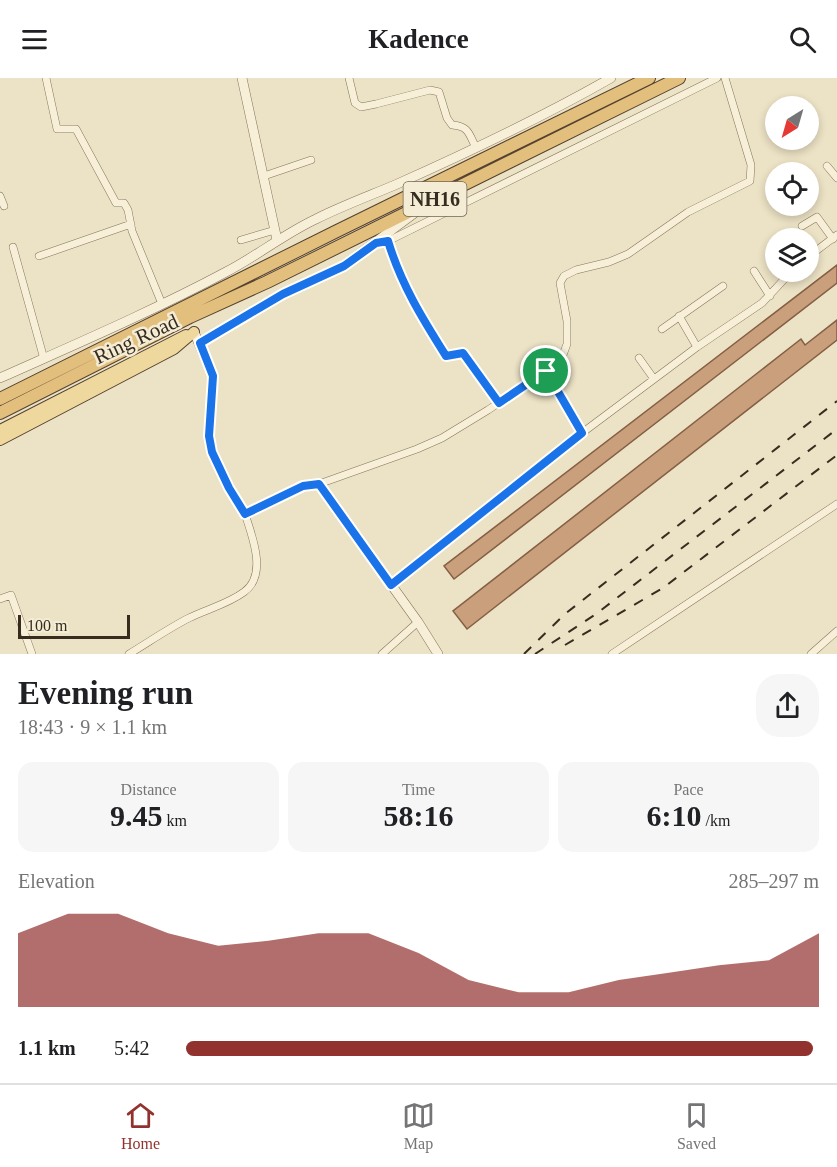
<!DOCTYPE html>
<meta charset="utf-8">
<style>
:root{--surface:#fff;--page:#f6f6f6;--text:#202124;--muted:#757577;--line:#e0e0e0;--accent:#92322e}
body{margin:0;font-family:Georgia,serif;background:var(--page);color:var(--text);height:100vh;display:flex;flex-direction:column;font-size:22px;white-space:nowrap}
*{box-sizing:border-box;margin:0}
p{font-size:20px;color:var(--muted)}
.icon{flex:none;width:33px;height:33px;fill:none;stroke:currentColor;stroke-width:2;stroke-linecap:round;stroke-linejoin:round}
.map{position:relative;height:576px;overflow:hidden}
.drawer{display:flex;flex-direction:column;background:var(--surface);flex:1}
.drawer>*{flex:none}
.needle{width:39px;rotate:217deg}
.fabs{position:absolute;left:765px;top:18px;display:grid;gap:12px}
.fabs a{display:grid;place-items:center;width:54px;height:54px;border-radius:50%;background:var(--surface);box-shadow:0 3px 9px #0003;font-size:30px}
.scale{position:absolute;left:18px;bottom:15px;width:112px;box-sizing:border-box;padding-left:6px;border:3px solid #372c1f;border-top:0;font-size:16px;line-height:21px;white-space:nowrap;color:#372c1f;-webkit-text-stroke:4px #f4ecd4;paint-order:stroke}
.pin{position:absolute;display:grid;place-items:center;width:51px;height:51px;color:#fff;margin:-26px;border:3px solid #fff;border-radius:50%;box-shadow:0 2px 6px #0007}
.round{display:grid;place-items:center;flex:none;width:63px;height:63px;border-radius:24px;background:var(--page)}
.headline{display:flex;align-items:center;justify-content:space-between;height:102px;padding:0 18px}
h1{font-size:33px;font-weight:600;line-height:45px}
.metrics{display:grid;grid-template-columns:repeat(3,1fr);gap:9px;height:102px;padding:6px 18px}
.metrics div{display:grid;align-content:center;border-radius:15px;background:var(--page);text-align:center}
.metrics b{font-size:30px;font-weight:600}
.metrics small{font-size:16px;font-weight:400}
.metrics p{font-size:16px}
.chart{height:168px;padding:12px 18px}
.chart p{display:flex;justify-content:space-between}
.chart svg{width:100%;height:108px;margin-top:6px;fill:var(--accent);opacity:.7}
ul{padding:0 18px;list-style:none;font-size:20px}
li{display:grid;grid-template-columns:96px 72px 1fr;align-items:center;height:45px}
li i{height:15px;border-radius:8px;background:var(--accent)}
header{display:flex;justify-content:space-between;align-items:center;height:78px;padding:0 18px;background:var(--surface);font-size:27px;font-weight:600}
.dock{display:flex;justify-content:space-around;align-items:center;height:84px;border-top:2px solid var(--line);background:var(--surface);font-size:16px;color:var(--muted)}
.dock a{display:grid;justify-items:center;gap:3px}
.dock .current{color:var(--accent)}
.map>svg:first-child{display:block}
.building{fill:#c99f7c;stroke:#845f43;stroke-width:1.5}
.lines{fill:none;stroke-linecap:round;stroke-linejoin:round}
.minor-casing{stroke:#86745c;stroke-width:8}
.tertiary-casing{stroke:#86745c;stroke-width:10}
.primary-casing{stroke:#544230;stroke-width:12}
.trunk-casing{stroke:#544230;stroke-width:14}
.minor{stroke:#f7efd8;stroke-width:7}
.tertiary{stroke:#f7efd8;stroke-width:9}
.primary{stroke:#eed89e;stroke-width:10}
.trunk{stroke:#e2bf7c;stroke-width:12}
.rail{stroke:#372c1f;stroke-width:2;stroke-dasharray:10 10;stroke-linecap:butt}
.route-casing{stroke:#fff;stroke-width:12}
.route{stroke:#1a73e8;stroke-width:8}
.labels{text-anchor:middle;stroke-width:5;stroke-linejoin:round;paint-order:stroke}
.shield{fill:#f4ecd4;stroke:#706655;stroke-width:1.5}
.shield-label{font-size:20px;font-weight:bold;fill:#372c1f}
.street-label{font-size:21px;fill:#372c1f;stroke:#f4ecd4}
</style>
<header><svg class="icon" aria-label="menu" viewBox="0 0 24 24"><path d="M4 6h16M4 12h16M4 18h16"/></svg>Kadence<svg class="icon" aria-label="search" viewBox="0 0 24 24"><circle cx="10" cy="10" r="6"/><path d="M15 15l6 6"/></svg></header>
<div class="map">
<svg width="837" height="576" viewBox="0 0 837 576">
<rect width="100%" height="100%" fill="#ece2c5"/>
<!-- building -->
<path class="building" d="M837,187V205L454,501L444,488Z
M837,242V262L467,551L453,533L801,261L805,267Z"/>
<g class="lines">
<defs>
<path id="minor" d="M46,0L57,51H76L116,125H124L128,132L132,153L162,226
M349,0L355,25L361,29L376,26L430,12L439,14L447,40L452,47C469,48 469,56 476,70
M827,88L837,100
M264,98L311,82
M0,118L4,128
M802,148L817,139L833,161
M241,162L275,152
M388,163C401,206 422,240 446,278L463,275L499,325
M376,165L388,163L717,0
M13,169L44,281
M39,178L131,146
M808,179L837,157
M754,193L770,218
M679,238L697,269
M662,251L723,208
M639,280L654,301
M546,293L582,355
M319,406L417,371L442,360L488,332L546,293L563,277L567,266V243L560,205L564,198L576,192L609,184L628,176L688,134L750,103L751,87L725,0
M391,507L582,355L697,269L762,225L791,194
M0,521L11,517L32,576
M129,576C149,564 169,550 189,540C207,531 228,526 244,514C268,497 252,458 245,436
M382,576L418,544
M612,576L837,426
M811,576L837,553"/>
<path id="tertiary" d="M242,0L277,162
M194,254L213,298L209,358L212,374L229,409L245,436L303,408L319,406L418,544L438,576
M200,265L283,216L343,188L416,134
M0,300C76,266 153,233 226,194C257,178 284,156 316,141C342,128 369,118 395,107C469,74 541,40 611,0"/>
<path id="primary" d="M0,352L186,257
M0,362L174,271L194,254"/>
<path id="trunk" d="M0,321L337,153L649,0
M0,335L190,239L267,204L679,0"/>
</defs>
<!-- minor casing -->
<use href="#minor" class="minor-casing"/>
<!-- tertiary casing -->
<use href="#tertiary" class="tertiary-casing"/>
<!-- primary casing -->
<use href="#primary" class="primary-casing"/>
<!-- trunk casing -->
<use href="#trunk" class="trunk-casing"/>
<!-- minor -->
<use href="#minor" class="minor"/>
<!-- tertiary -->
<use href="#tertiary" class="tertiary"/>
<!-- primary -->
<use href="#primary" class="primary"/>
<!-- trunk -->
<use href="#trunk" class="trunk"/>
<!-- rail -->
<path class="rail" d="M565,567L663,510L837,377
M524,576L565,536L837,323
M535,576L596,536L837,351"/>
</g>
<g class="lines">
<defs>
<path id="route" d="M388,163C401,206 422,240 446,278L463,275L499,325L546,293L582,355L391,507L319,406L303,408L245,436L229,410L212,374L209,358L213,298L200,265L283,216L344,188L376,165Z"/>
</defs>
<!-- route casing -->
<use href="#route" class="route-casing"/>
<!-- route -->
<use href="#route" class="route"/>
</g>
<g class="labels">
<!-- shield labels -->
<rect class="shield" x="403.5" y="104" width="63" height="34" rx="4.5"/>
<g class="shield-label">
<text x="435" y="128">NH16</text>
</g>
<!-- street labels -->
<g class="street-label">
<text transform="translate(136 261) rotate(-25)" y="7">Ring Road</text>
</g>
</g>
</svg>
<div class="fabs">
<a><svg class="needle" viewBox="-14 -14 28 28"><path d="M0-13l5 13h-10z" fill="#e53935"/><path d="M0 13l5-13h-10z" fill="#757577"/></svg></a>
<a><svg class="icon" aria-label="locate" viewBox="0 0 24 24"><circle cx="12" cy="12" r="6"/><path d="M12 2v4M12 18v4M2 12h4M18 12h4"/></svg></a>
<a><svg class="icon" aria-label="layers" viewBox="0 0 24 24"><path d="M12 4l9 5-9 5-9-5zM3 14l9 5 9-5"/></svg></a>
</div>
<div class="scale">100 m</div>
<div class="pin" style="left:546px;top:293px;background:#1e9e55"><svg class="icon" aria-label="arrive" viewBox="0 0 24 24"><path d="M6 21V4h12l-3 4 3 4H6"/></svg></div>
</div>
<section class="drawer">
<div class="headline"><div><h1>Evening run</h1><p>18:43 · 9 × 1.1 km</p></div><a class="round"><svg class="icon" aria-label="share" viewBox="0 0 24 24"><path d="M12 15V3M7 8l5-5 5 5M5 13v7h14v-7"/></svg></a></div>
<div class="metrics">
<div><p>Distance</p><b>9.45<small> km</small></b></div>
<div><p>Time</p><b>58:16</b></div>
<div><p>Pace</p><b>6:10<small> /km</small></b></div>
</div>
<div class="chart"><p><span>Elevation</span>285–297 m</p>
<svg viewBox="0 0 160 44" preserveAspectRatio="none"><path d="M0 44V14L10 6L20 6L30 14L40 19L50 17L60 14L70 14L80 22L90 33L100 38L110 38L120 33L130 30L140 27L150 25L160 14V44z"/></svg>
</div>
<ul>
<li><b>1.1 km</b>5:42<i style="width:99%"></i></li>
</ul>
</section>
<nav class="dock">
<a class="current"><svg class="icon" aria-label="home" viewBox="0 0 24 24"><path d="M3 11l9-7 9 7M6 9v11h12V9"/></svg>Home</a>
<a><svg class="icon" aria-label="map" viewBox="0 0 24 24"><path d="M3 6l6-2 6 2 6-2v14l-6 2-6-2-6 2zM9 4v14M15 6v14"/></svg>Map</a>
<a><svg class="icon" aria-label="saved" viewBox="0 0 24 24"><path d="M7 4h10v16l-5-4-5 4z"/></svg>Saved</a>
</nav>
